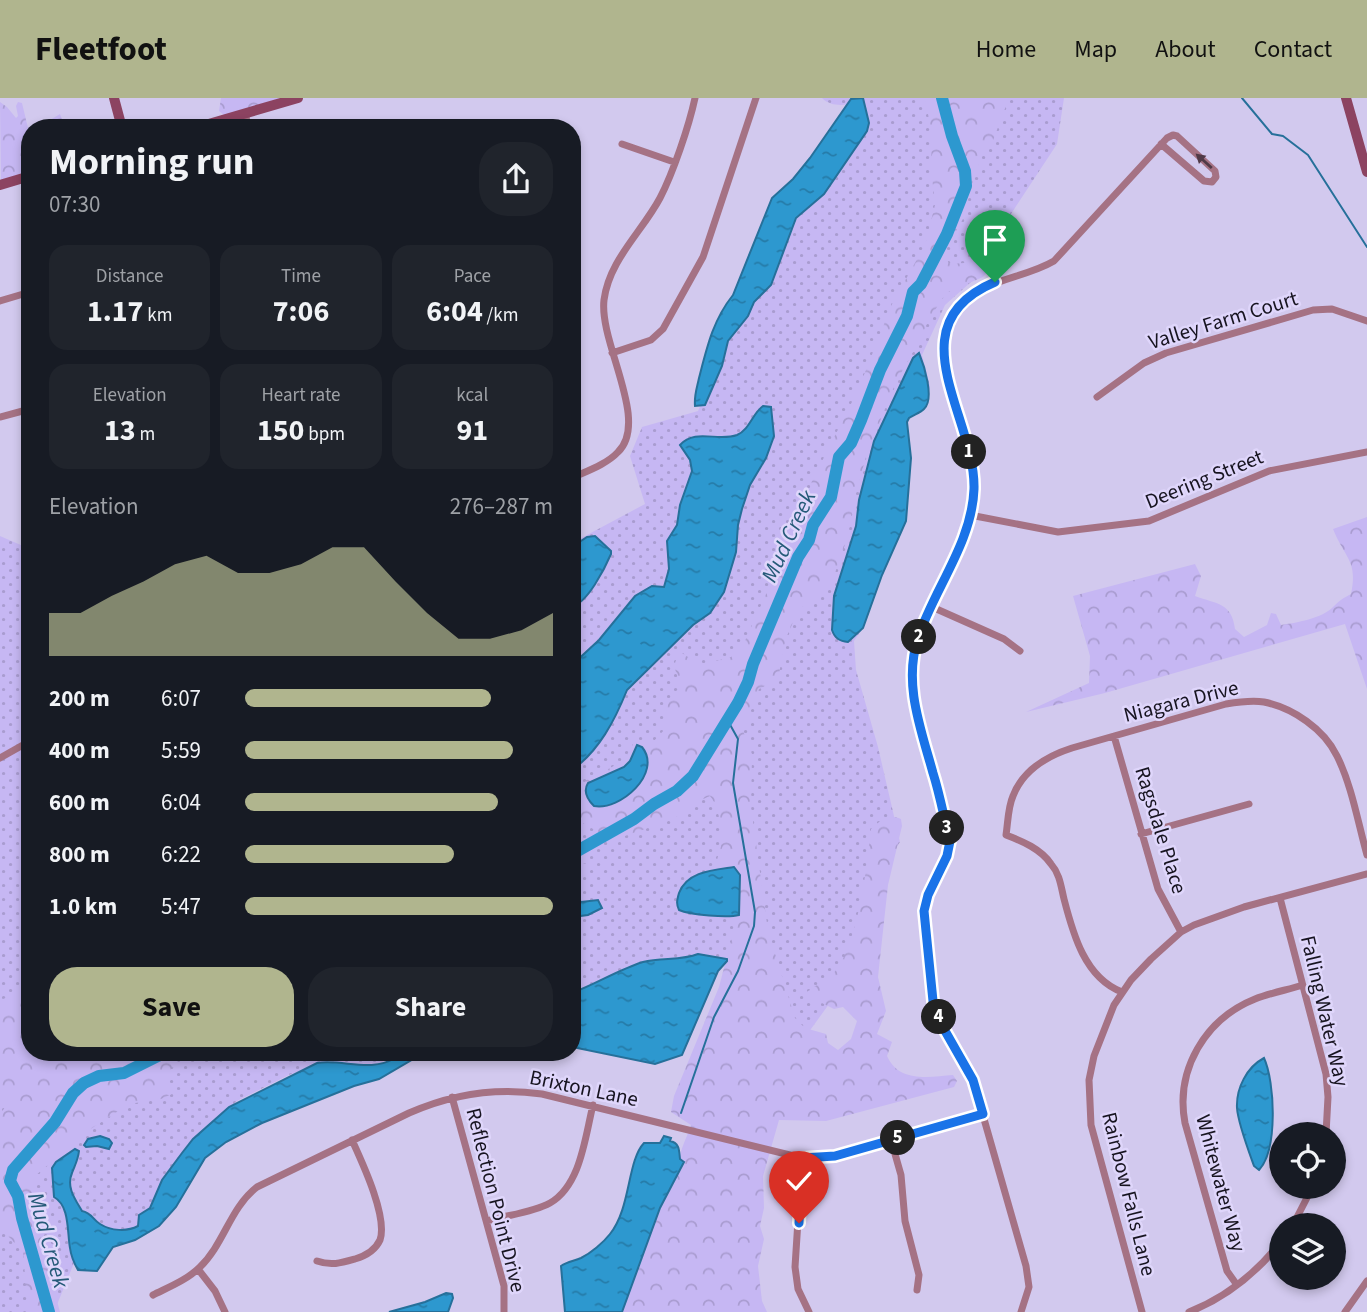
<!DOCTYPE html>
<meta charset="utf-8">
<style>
:root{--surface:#171b24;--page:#20242c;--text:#f1f3f6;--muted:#9ea1a6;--accent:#b0b58e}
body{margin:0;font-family:"Source Sans 3",sans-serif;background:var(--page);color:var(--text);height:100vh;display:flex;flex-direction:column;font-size:26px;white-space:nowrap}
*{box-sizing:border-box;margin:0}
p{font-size:23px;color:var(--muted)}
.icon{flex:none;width:38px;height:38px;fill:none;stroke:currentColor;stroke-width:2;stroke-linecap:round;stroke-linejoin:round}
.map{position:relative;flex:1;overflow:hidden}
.drawer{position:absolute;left:21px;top:21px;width:560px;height:942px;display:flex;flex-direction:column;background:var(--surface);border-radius:28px;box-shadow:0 4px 10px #0003}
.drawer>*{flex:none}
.fabs{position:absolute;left:1269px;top:1024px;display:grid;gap:14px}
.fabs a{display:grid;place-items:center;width:77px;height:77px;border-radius:50%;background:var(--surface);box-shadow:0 4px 10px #0003;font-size:35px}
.pin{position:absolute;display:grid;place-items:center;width:60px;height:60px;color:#fff;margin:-72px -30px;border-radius:50% 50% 50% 0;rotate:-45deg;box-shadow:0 0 7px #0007}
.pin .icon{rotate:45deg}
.km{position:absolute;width:35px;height:35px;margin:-18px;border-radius:50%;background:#222;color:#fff;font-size:19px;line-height:35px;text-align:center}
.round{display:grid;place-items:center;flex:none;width:74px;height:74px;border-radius:28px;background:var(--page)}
.headline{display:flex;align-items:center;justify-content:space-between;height:119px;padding:0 28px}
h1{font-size:38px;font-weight:700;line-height:52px}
.figures{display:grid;grid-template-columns:repeat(3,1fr);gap:10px;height:119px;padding:7px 28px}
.figures div{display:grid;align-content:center;border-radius:18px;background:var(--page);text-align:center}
.figures b{font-size:30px;font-weight:700}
.figures small{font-size:19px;font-weight:400}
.figures p{font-size:19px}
.chart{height:196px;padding:14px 28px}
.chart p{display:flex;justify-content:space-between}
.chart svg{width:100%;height:126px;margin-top:7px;fill:var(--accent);opacity:.7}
.primary-button{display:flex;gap:14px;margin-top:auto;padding:14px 28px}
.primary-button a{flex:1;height:80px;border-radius:28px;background:var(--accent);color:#111;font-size:28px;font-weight:700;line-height:80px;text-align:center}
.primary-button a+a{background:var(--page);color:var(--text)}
ul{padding:0 28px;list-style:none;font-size:23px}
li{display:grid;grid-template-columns:112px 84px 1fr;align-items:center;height:52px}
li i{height:18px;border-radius:9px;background:var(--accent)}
header{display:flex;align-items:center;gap:42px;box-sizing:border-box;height:98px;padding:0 35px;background:var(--accent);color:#111}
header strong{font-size:33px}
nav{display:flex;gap:38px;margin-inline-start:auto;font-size:24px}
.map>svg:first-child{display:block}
.grass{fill:url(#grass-dots)}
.forest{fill:url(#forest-crowns)}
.water{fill:url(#water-ripples);stroke:#26709a;stroke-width:2}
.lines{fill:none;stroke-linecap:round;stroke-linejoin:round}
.stream{stroke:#26709a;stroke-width:2}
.river{stroke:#2d98cf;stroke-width:12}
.street{stroke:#a57284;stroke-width:7}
.secondary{stroke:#8c4361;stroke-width:10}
.oneway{fill:#503a48}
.route-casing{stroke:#fff;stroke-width:14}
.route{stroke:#1a73e8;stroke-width:9}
.labels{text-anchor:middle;stroke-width:5;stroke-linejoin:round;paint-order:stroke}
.street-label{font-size:21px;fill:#171420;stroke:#dfd6fb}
.water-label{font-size:23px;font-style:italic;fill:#255a78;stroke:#dfd6fb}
</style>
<header>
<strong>Fleetfoot</strong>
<nav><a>Home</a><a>Map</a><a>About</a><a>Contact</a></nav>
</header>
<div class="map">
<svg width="1367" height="1214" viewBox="0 0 1367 1214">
<defs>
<pattern id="grass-dots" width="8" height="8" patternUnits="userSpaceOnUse" patternTransform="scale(1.75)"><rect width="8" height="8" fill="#c6b7f3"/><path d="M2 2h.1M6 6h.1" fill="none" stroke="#a99cd0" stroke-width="1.8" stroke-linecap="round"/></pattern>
<pattern id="forest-crowns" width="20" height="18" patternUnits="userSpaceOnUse" patternTransform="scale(1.75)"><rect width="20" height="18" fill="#c6b7f3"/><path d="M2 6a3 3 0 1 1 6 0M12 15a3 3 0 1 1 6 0" fill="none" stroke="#a99cd0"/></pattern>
<pattern id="water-ripples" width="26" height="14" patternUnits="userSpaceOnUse" patternTransform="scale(1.75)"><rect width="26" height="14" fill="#2d98cf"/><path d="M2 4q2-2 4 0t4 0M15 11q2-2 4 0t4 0" fill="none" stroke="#257ba8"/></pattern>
</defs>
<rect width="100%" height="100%" fill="#d2c9ee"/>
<!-- grass -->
<path class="grass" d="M822,0H1064L1057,46L1007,122L988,169L945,207L922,257L930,288L927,308L909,320L907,324L911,360L906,423L882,477L863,530L854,543L856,572L878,649L900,744L880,774L845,884L803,942L727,861L698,856L684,860H662L646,863L572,895V445L645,406L630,358L642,329L698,313L792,99L854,6C842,7 831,9 822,0Z
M0,438L30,451V954H395V960L369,968L329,963L289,977L237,1003L193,1041L162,1082L150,1110L139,1117L138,1128C127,1134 111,1134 100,1126C93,1121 91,1115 82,1113L69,1089L73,1073L77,1066V1051C44,1067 56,1070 54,1099C71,1109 68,1146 74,1165L54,1214H0Z"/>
<!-- forest -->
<path class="forest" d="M221,0H281L224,17L219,13Z
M925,0H1009L992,45L982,57L971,89L964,119L944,154L949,166L980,164L992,169L983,179L946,195L928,223L922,238L896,284L867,355L853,406L848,438L830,489L823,497L799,511L786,540L778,581L759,591L743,633L752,656L751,709L768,833L795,920L805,930L826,936L828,945L838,952L851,941L857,923L843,909L834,911L818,903L807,902L806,895C813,887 825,885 832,877C858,851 867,768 871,731C881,722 888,715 901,721L902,728L888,787L878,879L886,913L877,936L892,944L887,958C899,985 929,979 953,977L957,983L954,989L826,1023L779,1022L763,1078L764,1110L760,1128L764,1141L758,1168L762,1203L767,1214H622L660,1110L684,1064L680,1061C679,1054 688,1037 691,1027L671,1014L674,998L719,889L736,824L717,762L721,748L720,723L716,707L710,698L692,706L674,721L613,742L572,719V703L580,698L585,683C606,669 622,671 633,646L653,644L665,631C666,613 666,600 681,589L674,568L679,553L700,567L731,559L744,545L803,414L812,383L858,292L892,206L925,147L935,107L931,69L932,37Z
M0,4L7,9L16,20L18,18L16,8L18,4L22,5L28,30L50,22L60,16L65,30H30V73L1,83Z
M1367,419V591L1345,526L1105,595L1026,614L1089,585L1090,558L1073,498L1195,466L1201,478L1195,498C1217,506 1232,505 1235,531L1244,539L1267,527L1271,515L1276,516L1281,527C1295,525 1323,520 1333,509C1339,503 1343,500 1351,496C1358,462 1345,461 1333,431Z
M572,765L592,766L588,772L572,781Z
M30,880V954H195C181,957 169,969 167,983L173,987L174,995L161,1001L129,1006L89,1032L35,1078L42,1147L60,1214H29L28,1209L33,1201L26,1188L23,1154L9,1139L1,1123L0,1017L5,1009L0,1003V902L15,897L21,883Z"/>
<!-- water -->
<path class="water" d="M863,0L869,25L867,33L824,96L796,120L771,187L754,204L748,218L728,243L722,268L705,307L695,308C694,297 697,290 699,280C707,249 713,222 733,197L772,100L793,81L810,60L851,1Z
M919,255C924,267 935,301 924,311C920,315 913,317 909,320L907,324L911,360L906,423L882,477L863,530L848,544C840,543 835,541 832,532L834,498L856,428L859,402L874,343L913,260Z
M763,308L771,309L774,338L766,360L750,387L742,411L738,427L736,454L724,494L710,515L693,527L627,592C615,622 599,653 572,672V567L599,542L635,498L652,488L664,489L669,471L667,443L677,427L680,407L692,373L690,362L680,347C695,330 718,344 737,337C750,331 752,316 763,308Z
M595,438L611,453V456C605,470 587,506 572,508V449L587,439Z
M637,647L642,649C663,675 620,713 594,708C587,701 583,693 588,685L624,669L630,663Z
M734,769L740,777L739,817C728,820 690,817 679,812C676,806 677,802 679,795C687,773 714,772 734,769Z
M572,795L581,804L598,802L602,810L588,817L572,819Z
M698,856L727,861V863L718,873L682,957L655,966L572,949V895C596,886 620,871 643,864C661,859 681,863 698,856Z
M395,954H434L422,956L379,981L354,988L262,1025L226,1044L205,1060L176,1109L159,1128L135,1142L113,1149L97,1173L78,1172C74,1165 71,1158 70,1150C67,1134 70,1108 54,1099L52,1070L56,1064L75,1051L79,1053C78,1062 75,1067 72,1075C66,1089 75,1101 82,1113C92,1115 92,1121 100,1126C111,1133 127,1134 138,1128L139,1117L150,1110L162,1082L182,1055L193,1041L229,1009L317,965C344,961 370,975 395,960Z
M1264,960C1275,984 1278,1052 1259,1072L1254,1068C1249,1054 1238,1025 1237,1010C1236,990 1247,969 1264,960Z
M100,1038L109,1041L112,1045L109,1051L97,1048L86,1049L84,1047L88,1041Z
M664,1038L671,1040L670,1043C680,1045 679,1053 680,1061L684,1064L660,1110L622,1214H565L561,1168C567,1164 574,1163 581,1160C591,1155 603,1145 610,1136C631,1110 627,1063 644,1045H660Z
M446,1195L452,1196L453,1200L448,1214H389L425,1204Z"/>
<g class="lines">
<!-- stream -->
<path class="stream" d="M1242,0L1272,36L1283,38L1308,57L1367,149
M681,1015L714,919L738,873L754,828L755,814L733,685L738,641L728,623"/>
<!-- river -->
<path class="river" d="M572,756L634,721L654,706L677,693L693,678L738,605L748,584L753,566L798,459L809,442L813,427L831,399L839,359L851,345L861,322L880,272L907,218L913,194L921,186L947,136L966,88L965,73L952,38L942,0
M49,1214L22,1120L18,1098L10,1083L13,1072L55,1024L73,995L84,985L99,978L124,975L166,954"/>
<!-- street -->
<path class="street" d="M246,15L247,30
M622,46L674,64
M0,203L30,194
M612,255L651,242L663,231L703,159L756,0
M1097,299L1144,265L1166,255L1313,212L1332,211L1367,223
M0,319L30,311
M572,380C587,373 607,366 618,354C650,323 599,245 604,202C609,162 642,134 660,100C673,75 689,28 695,0
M970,417L1058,434L1149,423L1269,373L1367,354
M932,509L1004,541L1020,553
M1114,638L1158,791L1181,834
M0,660L30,643
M1141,736L1249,706
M1280,800L1326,976L1328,999L1326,1036
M1122,894C1085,880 1073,836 1064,801C1061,789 1060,776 1051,766C1041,751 1022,743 1006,737C1008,724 1008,709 1013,698C1023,672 1047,658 1072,650L1226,606C1238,604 1251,602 1264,604C1293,610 1324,631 1337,658C1352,688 1358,725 1367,757
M452,999L504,1188V1214
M891,1042L901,1077L905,1123L919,1177L917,1192
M802,1060L795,1169L798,1191L809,1214
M487,1123C506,1117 532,1115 550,1105C581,1087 585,1039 593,1007
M1293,1127L1313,1088
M317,1163C331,1168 341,1165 355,1161C365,1158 375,1153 380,1142C388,1119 362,1064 352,1042
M198,1171L215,1193L225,1214
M1237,1187L1227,1173L1185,1025C1175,972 1205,921 1255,901C1270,895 1287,892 1303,887
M153,1197C169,1189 187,1182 200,1169C224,1146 230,1110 257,1089L409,1015C452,996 495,989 542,996L802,1060L835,1058L983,1016
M1021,1214L1029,1189L1026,1168L974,986L944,931L934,903L924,813L928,798L947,758L950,743C944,720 940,698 934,675C924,639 907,600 913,561C923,501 976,450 974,387C972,331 925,270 954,218C975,180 1020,183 1054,163L1167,40L1173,37L1177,38L1215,73L1216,79L1212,84L1204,83L1161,46
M1142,1214L1091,1027L1089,982L1094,958L1114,907L1131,882L1151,861L1181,834L1194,827L1244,809L1367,776
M1189,1214C1225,1200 1257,1174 1281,1144
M1345,1214L1367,1183"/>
<!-- secondary -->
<path class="secondary" d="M114,0L122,30
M1346,0L1367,74
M195,30L298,0
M0,87L30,78"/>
</g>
<!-- one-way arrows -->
<defs><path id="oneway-solid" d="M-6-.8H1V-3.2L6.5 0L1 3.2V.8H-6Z" transform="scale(1.75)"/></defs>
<use class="oneway" href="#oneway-solid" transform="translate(1204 63) rotate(-138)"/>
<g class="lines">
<defs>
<path id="route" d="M799,1125L802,1060L835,1058L983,1016L973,982L944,931L933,903L924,813L928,797L947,758L950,743C944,720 940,697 933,675C921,631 903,586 918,540C934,491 972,445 974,391C976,319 893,227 995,184"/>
</defs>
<!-- route casing -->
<use href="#route" class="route-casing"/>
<!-- route -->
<use href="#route" class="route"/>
</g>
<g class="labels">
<!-- street labels -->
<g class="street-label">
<text transform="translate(1223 222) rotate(-17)" y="7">Valley Farm Court</text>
<text transform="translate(1204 381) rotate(-22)" y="7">Deering Street</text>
<text transform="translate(1181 603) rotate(-14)" y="7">Niagara Drive</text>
<text transform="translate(1161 732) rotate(73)" y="7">Ragsdale Place</text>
<text transform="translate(1325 913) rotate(77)" y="7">Falling Water Way</text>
<text transform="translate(584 990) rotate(12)" y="7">Brixton Lane</text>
<text transform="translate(1221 1085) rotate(75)" y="7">Whitewater Way</text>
<text transform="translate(1129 1096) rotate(76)" y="7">Rainbow Falls Lane</text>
<text transform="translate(496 1102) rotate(76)" y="7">Reflection Point Drive</text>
</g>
<!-- water labels -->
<g class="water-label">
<text transform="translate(788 438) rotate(-65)" y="8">Mud Creek</text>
<text transform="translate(49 1142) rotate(74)" y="8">Mud Creek</text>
</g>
</g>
</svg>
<div class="fabs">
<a><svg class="icon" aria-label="locate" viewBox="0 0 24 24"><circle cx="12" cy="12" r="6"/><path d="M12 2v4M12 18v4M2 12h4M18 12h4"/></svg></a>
<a><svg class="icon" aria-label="layers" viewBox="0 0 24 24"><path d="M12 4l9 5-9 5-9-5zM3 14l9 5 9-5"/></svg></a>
</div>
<div class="pin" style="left:995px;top:184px;background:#1e9e55"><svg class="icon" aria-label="arrive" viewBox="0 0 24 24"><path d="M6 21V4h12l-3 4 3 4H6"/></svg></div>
<div class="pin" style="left:799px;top:1125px;background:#d93025"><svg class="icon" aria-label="check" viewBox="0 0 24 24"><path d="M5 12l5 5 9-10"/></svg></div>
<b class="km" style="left:969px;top:354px">1</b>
<b class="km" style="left:919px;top:539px">2</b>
<b class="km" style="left:947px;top:730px">3</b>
<b class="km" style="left:939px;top:919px">4</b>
<b class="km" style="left:898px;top:1040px">5</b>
<section class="drawer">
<div class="headline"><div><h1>Morning run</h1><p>07:30</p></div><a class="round"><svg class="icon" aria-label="share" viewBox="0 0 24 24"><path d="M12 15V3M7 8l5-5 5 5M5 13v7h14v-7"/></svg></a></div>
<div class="figures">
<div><p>Distance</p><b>1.17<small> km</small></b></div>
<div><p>Time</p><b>7:06</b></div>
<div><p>Pace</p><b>6:04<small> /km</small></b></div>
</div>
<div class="figures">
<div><p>Elevation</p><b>13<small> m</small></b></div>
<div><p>Heart rate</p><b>150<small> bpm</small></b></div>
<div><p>kcal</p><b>91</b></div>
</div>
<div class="chart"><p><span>Elevation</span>276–287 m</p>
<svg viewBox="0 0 160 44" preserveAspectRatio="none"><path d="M0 44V29L10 29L20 23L30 18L40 12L50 9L60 15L70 15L80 12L90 6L100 6L110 18L120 29L130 38L140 38L150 35L160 29V44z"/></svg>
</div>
<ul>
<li><b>200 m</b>6:07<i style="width:80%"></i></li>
<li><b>400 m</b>5:59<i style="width:87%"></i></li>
<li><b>600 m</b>6:04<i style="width:82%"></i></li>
<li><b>800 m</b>6:22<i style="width:68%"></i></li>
<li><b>1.0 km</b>5:47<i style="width:100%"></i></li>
</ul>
<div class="primary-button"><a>Save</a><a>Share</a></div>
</section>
</div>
